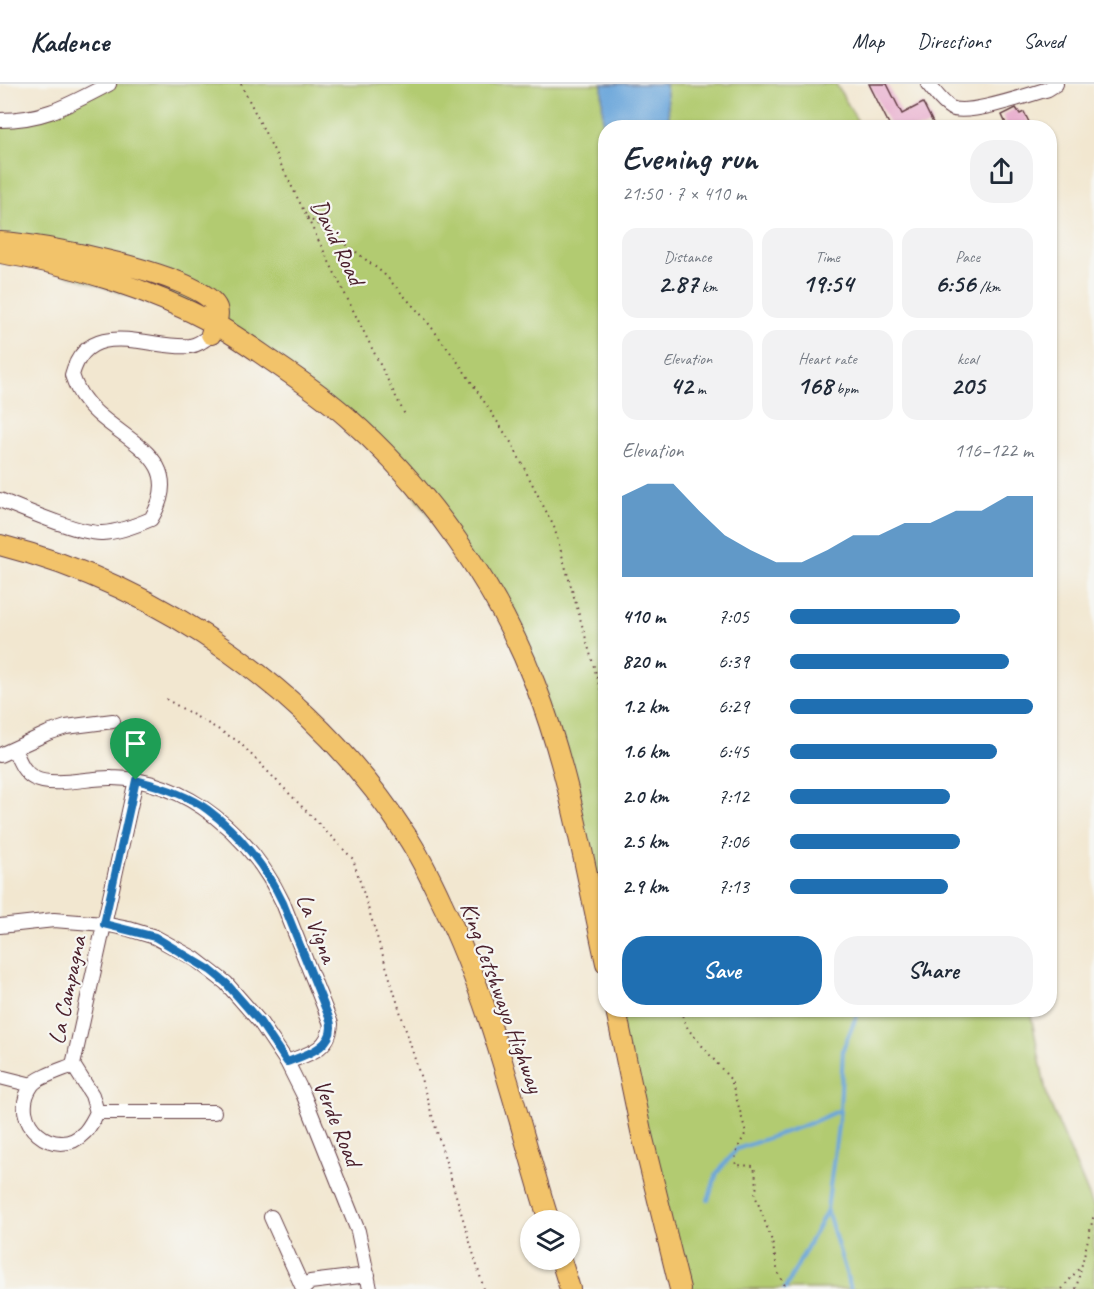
<!DOCTYPE html>
<meta charset="utf-8">
<style>
:root{--surface:#fff;--page:#f2f2f3;--text:#1f2937;--muted:#747a83;--line:#e0e1e3;--accent:#1f6fb2}
body{margin:0;font-family:Caveat,sans-serif;background:var(--page);color:var(--text);height:100vh;display:flex;flex-direction:column;font-size:22px;white-space:nowrap}
*{box-sizing:border-box;margin:0}
p{font-size:20px;color:var(--muted)}
.icon{flex:none;width:33px;height:33px;fill:none;stroke:currentColor;stroke-width:2;stroke-linecap:round;stroke-linejoin:round}
.map{position:relative;flex:1;overflow:hidden}
.sheet{position:absolute;left:598px;top:36px;width:459px;height:897px;display:flex;flex-direction:column;background:var(--surface);border-radius:24px;box-shadow:0 2px 4px #0004}
.sheet>*{flex:none}
.tools{position:absolute;left:520px;top:1126px;display:grid;gap:12px}
.tools a{display:grid;place-items:center;width:60px;height:60px;border-radius:50%;background:var(--surface);box-shadow:0 2px 4px #0004;font-size:30px}
.pin{position:absolute;display:grid;place-items:center;width:51px;height:51px;color:#fff;margin:-62px -26px;border-radius:50% 50% 50% 0;rotate:-45deg;box-shadow:0 0 6px #0007}
.pin .icon{rotate:45deg}
.round{display:grid;place-items:center;flex:none;width:63px;height:63px;border-radius:24px;background:var(--page)}
.head{display:flex;align-items:center;justify-content:space-between;height:102px;padding:0 24px}
h1{font-size:33px;font-weight:700;line-height:45px}
.metrics{display:grid;grid-template-columns:repeat(3,1fr);gap:9px;height:102px;padding:6px 24px}
.metrics div{display:grid;align-content:center;border-radius:15px;background:var(--page);text-align:center}
.metrics b{font-size:26px;font-weight:700}
.metrics small{font-size:16px;font-weight:400}
.metrics p{font-size:16px}
.chart{height:168px;padding:12px 24px}
.chart p{display:flex;justify-content:space-between}
.chart svg{width:100%;height:108px;margin-top:6px;fill:var(--accent);opacity:.7}
.button{display:flex;gap:12px;margin-top:auto;padding:12px 24px}
.button a{flex:1;height:69px;border-radius:24px;background:var(--accent);color:#fff;font-size:24px;font-weight:700;line-height:69px;text-align:center}
.button a+a{background:var(--page);color:var(--text)}
ul{padding:0 24px;list-style:none;font-size:20px}
li{display:grid;grid-template-columns:96px 72px 1fr;align-items:center;height:45px}
li i{height:15px;border-radius:8px;background:var(--accent)}
header{display:flex;align-items:center;gap:36px;box-sizing:border-box;height:84px;padding:0 30px;background:var(--surface);border-bottom:2px solid var(--line)}
header strong{font-size:28px}
nav{display:flex;gap:33px;margin-inline-start:auto;font-size:21px}
.map>svg:first-child{display:block}
.green{fill:#b2cb71;stroke:#7e754e;stroke-width:1.5}
.water{fill:#69a5da;stroke:#5a6282;stroke-width:1.5}
.lines{fill:none;stroke-linecap:round;stroke-linejoin:round}
.stream{stroke:#69a5da;stroke-width:4}
.building{fill:#e8abcc}
.minor-casing{stroke:#633d44;stroke-width:16}
.highway-casing{stroke:#633d44;stroke-width:22}
.path{stroke:#633d44;stroke-width:2;stroke-dasharray:1.5 4.5;stroke-linecap:butt}
.minor{stroke:#fff;stroke-width:14}
.highway{stroke:#f2c36a;stroke-width:20}
.route-casing{stroke:#fff;stroke-width:12}
.route{stroke:#1f6fb2;stroke-width:8}
.labels{text-anchor:middle;stroke-width:4.5;stroke-linejoin:round;paint-order:stroke}
.street-label{font-size:24px;fill:#4a1f2b;stroke:#f6f6f2}
</style>
<header>
<strong>Kadence</strong>
<nav><a>Map</a><a>Directions</a><a>Saved</a></nav>
</header>
<div class="map">
<svg width="1094" height="1205" viewBox="0 0 1094 1205">
<rect width="100%" height="100%" fill="#f6f6f2"/>
<filter id="ink" filterUnits="userSpaceOnUse"><feTurbulence type="fractalNoise" baseFrequency=".0167" numOctaves="2"/><feDisplacementMap in="SourceGraphic" scale="12" xChannelSelector="R" yChannelSelector="G"/><feConvolveMatrix kernelMatrix="1 2 1 2 8 2 1 2 1" color-interpolation-filters="sRGB"/></filter>
<filter id="wash" filterUnits="userSpaceOnUse"><feTurbulence type="fractalNoise" baseFrequency=".008" numOctaves="4" result="noise"/><feDisplacementMap in="SourceGraphic" scale="24" xChannelSelector="R" yChannelSelector="G"/><feGaussianBlur stdDeviation="1.35" result="paint"/><feColorMatrix in="noise" values="0 0 0 0 0 0 0 0 0 0 0 0 0 0 0 0 0 1.4 0 .05"/><feComposite in="paint" operator="in"/></filter>
<g filter="url(#wash)">
<rect width="100%" height="100%" fill="#f2e7d0"/>
<!-- green -->
<path class="green" d="M109,0H836L861,43L606,44V879L571,721L502,530L381,366L216,240L0,169V36H11Z
M616,926H1030L1047,1012L1094,1124V1205H680Z"/>
<!-- water -->
<path class="water" d="M602,0H666L670,43L606,44V58L603,53Z"/>
<g class="lines">
<!-- stream -->
<path class="stream" d="M708,1116L717,1089L737,1065L811,1039L840,1026
M785,1205L827,1126
M851,1205L827,1126L840,1026L843,965L859,926"/>
</g>
<g id="blocks">
<!-- building -->
<path class="building" d="M869,0H887L902,30L923,19L933,39L923,44H891Z
M1016,24L1020,30L1024,28L1030,40L1023,44H1008L1002,31Z"/>
</g>
</g>
<g filter="url(#ink)">
<use href="#blocks" fill-opacity="0" stroke="#633d44" stroke-width="1.5"/>
<g class="lines">
<defs>
<path id="minor" d="M928,0C935,8 942,19 951,24C967,32 1029,11 1048,5L1056,0
M0,36C45,36 70,20 109,0
M0,416C23,425 79,450 102,449C119,448 135,442 151,435C190,370 116,357 85,316C79,309 75,300 72,291C88,231 151,266 190,262C198,261 204,256 211,251
M14,665C19,676 23,688 34,694C52,704 91,693 112,694C188,695 252,753 283,819L331,940C329,966 308,970 287,978
M0,671L48,649L66,643L113,637
M0,842L54,836L104,840L129,845L155,853L195,875L226,899L260,938L287,978L304,1012L358,1147L370,1205
M73,981L136,696
M73,981L92,1011L97,1028C94,1035 90,1042 85,1048C56,1079 6,1038 32,1001C38,993 64,985 73,981Z
M0,993L32,1001
M97,1028H214
M271,1133L303,1204
M303,1205L310,1198L368,1191"/>
<path id="highway" d="M0,158C36,159 204,190 217,224C220,233 215,242 211,250
M0,169C72,180 151,206 215,240C233,250 250,262 266,273C294,292 322,311 347,333C427,403 497,501 535,600C570,689 585,786 606,879
M0,461C164,503 314,609 406,751C420,772 432,797 443,821C492,921 516,1031 549,1137
M616,926L641,1047L680,1205
M561,1176L570,1205"/>
</defs>
<!-- minor casing -->
<use href="#minor" class="minor-casing"/>
<!-- highway casing -->
<use href="#highway" class="highway-casing"/>
<!-- path -->
<path class="path" d="M241,0L405,331
M307,133L350,163L384,190L426,236L460,281L512,360L554,443L606,625
M166,615L238,657L353,775L426,1011L484,1205
M680,926L688,945L731,996L746,1048C741,1059 733,1069 736,1081L754,1082L757,1101L755,1111L772,1157L778,1189L787,1205
M1062,1205L1081,1182
M1076,1205L1094,1130"/>
<!-- minor -->
<use href="#minor" class="minor"/>
<!-- highway -->
<use href="#highway" class="highway"/>
</g>
</g>
<g class="lines" filter="url(#ink)">
<defs>
<path id="route" d="M136,696C159,702 188,711 208,726C239,749 267,785 283,819L330,936C337,962 306,971 287,978L260,938L226,899L210,886L155,853L104,840Z"/>
</defs>
<!-- route casing -->
<use href="#route" class="route-casing"/>
<!-- route -->
<use href="#route" class="route"/>
</g>
<g class="labels">
<!-- street labels -->
<g class="street-label">
<text transform="translate(338 158) rotate(64)" y="8">David Road</text>
<text transform="translate(317 844) rotate(68)" y="8">La Vigna</text>
<text transform="translate(67 906) rotate(-78)" y="8">La Campagna</text>
<text transform="translate(502 913) rotate(70)" y="8">King Cetshwayo Highway</text>
<text transform="translate(338 1039) rotate(68)" y="8">Verde Road</text>
</g>
</g>
</svg>
<div class="tools">
<a><svg class="icon" aria-label="layers" viewBox="0 0 24 24"><path d="M12 4l9 5-9 5-9-5zM3 14l9 5 9-5"/></svg></a>
</div>
<div class="pin" style="left:136px;top:696px;background:#1e9e55"><svg class="icon" aria-label="arrive" viewBox="0 0 24 24"><path d="M6 21V4h12l-3 4 3 4H6"/></svg></div>
<section class="sheet">
<div class="head"><div><h1>Evening run</h1><p>21:50 · 7 × 410 m</p></div><a class="round"><svg class="icon" aria-label="share" viewBox="0 0 24 24"><path d="M12 15V3M7 8l5-5 5 5M5 13v7h14v-7"/></svg></a></div>
<div class="metrics">
<div><p>Distance</p><b>2.87<small> km</small></b></div>
<div><p>Time</p><b>19:54</b></div>
<div><p>Pace</p><b>6:56<small> /km</small></b></div>
</div>
<div class="metrics">
<div><p>Elevation</p><b>42<small> m</small></b></div>
<div><p>Heart rate</p><b>168<small> bpm</small></b></div>
<div><p>kcal</p><b>205</b></div>
</div>
<div class="chart"><p><span>Elevation</span>116–122 m</p>
<svg viewBox="0 0 160 44" preserveAspectRatio="none"><path d="M0 44V11L10 6L20 6L30 17L40 27L50 33L60 38L70 38L80 33L90 27L100 27L110 22L120 22L130 17L140 17L150 11L160 11V44z"/></svg>
</div>
<ul>
<li><b>410 m</b>7:05<i style="width:70%"></i></li>
<li><b>820 m</b>6:39<i style="width:90%"></i></li>
<li><b>1.2 km</b>6:29<i style="width:100%"></i></li>
<li><b>1.6 km</b>6:45<i style="width:85%"></i></li>
<li><b>2.0 km</b>7:12<i style="width:66%"></i></li>
<li><b>2.5 km</b>7:06<i style="width:70%"></i></li>
<li><b>2.9 km</b>7:13<i style="width:65%"></i></li>
</ul>
<div class="button"><a>Save</a><a>Share</a></div>
</section>
</div>
